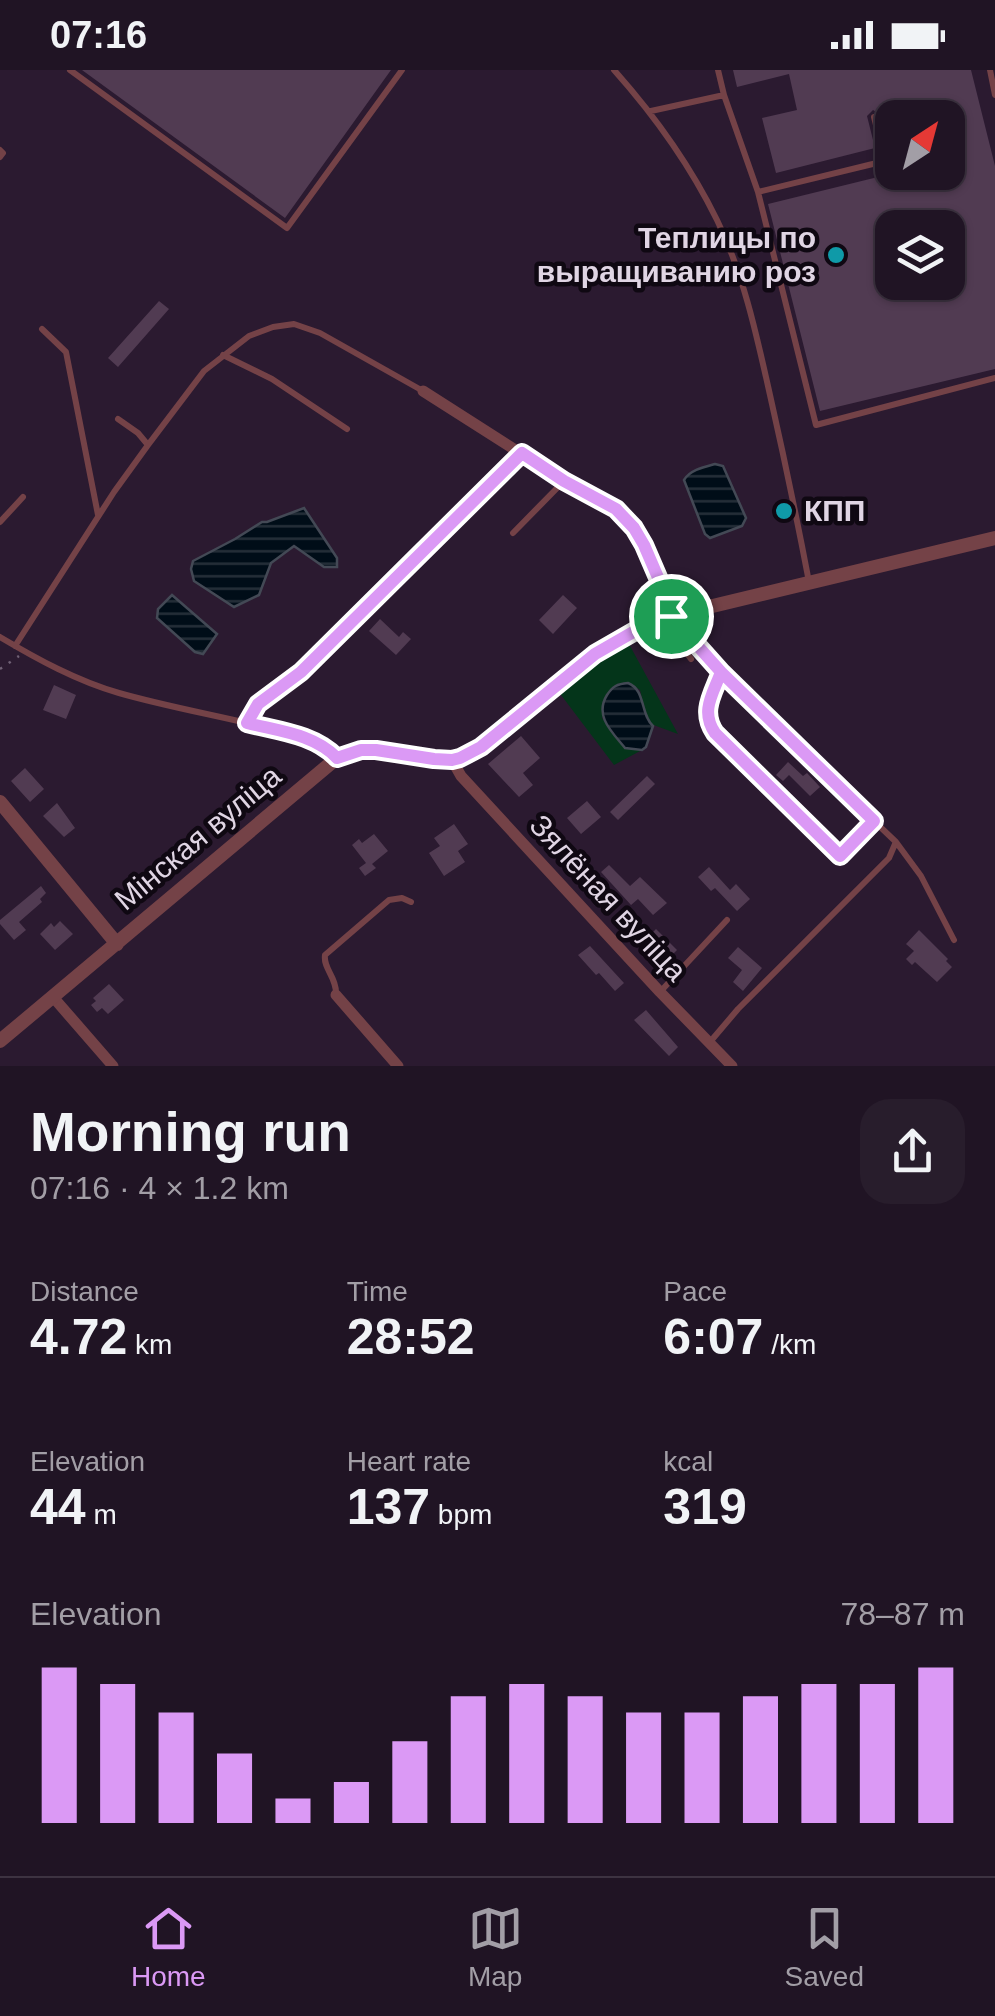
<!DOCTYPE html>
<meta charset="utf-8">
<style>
:root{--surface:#201424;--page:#281d2c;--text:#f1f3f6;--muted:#a29ea6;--line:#3d3341;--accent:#db99f5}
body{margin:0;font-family:Helvetica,sans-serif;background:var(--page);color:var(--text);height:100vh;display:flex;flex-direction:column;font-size:38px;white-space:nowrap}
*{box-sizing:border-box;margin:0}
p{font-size:32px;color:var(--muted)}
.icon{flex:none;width:55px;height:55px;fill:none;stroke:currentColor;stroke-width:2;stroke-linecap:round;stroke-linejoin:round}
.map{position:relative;height:996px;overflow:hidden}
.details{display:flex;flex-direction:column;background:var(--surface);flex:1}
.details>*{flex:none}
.needle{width:65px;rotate:36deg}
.fabs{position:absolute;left:875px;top:30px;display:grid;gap:20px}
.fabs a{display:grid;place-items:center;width:90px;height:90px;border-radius:20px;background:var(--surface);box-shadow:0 2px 8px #0004,0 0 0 2px var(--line);font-size:50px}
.pin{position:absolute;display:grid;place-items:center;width:85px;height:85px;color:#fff;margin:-42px;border:5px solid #fff;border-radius:50%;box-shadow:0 2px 10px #0007}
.round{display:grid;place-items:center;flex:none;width:105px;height:105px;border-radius:30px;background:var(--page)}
.head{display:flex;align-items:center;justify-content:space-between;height:170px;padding:0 30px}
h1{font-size:55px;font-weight:700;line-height:75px}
.stats{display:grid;grid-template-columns:repeat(3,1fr);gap:15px;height:170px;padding:10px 30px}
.stats div{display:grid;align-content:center}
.stats b{font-size:50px;font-weight:700}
.stats small{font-size:28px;font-weight:400}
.stats p{font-size:28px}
.chart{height:280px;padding:20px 30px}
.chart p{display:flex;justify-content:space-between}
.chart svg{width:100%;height:180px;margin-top:10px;stroke:var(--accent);stroke-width:6}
.status{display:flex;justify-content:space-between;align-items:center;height:70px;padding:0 50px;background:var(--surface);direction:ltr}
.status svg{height:28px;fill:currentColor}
.dock{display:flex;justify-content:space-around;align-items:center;height:140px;border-top:2px solid var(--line);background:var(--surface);font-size:28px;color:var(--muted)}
.dock a{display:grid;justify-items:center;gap:5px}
.dock .on{color:var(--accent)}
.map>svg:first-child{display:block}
.green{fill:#04351a}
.water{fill:url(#water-rules);stroke:#434955;stroke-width:2.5}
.building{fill:#513b52;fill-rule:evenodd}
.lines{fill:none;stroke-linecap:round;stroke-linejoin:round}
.path{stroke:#706175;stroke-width:2.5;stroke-dasharray:2.5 8;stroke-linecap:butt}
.service{stroke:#744247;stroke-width:6}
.minor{stroke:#744247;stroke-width:11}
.tertiary{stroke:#744247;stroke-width:14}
.route-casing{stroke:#fff;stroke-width:20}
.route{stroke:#db99f5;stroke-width:12}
.culture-dot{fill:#0f9aa8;stroke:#0f0812;stroke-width:4}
.labels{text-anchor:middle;stroke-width:9;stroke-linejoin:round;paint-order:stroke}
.poi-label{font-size:30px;font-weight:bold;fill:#e0d5e4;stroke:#0f0812;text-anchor:end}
.street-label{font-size:30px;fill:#e0d5e4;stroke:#0f0812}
</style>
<div class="status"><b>07:16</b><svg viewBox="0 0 49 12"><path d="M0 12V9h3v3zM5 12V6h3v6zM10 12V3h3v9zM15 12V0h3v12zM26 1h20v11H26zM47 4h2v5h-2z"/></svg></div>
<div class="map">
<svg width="995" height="996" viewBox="0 0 995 996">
<defs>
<pattern id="water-rules" width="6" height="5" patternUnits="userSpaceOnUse" patternTransform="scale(2.5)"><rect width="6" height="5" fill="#000d18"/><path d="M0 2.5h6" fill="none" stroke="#252f39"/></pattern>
</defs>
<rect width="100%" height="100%" fill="#2b1a30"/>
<!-- green -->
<path class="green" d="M670,555L677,558L629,574L678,664L648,653L640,620L628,612L617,614L602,648L625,678L642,680L614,695L558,621L635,568Z"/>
<!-- water -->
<path class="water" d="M715,394L723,396L746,448L742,456L710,468L705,464L684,410C690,400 704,397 715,394Z
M304,438L337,488V497H324L294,476L271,493L259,525L234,537L194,511L191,499L193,491L235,469L262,452H267Z
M172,525L217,564L203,584L195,582L157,548L158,539Z
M628,613C646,620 640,644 653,656L646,677L642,680L625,678C612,662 594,646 607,625C613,616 617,614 628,613Z"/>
<!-- building -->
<path class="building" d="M82,0H391L285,148Z
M733,0H971L995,96V299L820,341L768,134L882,106L880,99L889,97L892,90L881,45L873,40L867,46L875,78L776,103L762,48L797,40L789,4L737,17ZM892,48H948V102H892ZM892,158H948V212H892Z
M159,231L169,239L118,297L108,288Z
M563,525L577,538L553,564L539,550Z
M380,549L399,567L403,562L411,569L396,585L369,561Z
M54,615L76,625L66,649L43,640Z
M521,666L540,688L523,703L533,715L519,727L488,694Z
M788,692L803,706L807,703L820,717L810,726L789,705L783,711L776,705Z
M25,698L44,719L30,732L11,711Z
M647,706L655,714L618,750L610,742Z
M587,731L601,747L581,764L567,748Z
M57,733L75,758L64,767L43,746Z
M454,754L468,774L458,781L465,792L444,806L429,783L440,776L434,768Z
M374,764L388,781L372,794L376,798L365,806L359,798L366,793L352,775L359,769L362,773Z
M609,795L630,816L640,807L667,833L653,845L638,829L631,835L601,802Z
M709,797L730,820L736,814L750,829L737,841L715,818L711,821L698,807Z
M41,816L46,823L40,829L42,832L19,852L26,860L14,870L0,854V850Z
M60,851L73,864L55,880L40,864L51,853L54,857Z
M656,859L677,880L663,894L642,873Z
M919,860L948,889L946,891L952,897L937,912L915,892L912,895L906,889L914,881L906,874Z
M590,876L624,913L615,921L599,903L596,905L578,885Z
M738,877L762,898L743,921L733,912L742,900L728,888Z
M109,914L124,930L108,944L102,938L97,942L91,935L96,931L93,928Z
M646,940L678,977L669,986L634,950Z"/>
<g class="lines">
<!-- path -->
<path class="path" d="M0,599L19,586"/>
<!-- service -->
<path class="service" d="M70,0L287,158L402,0
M614,0C655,46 690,95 717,150C744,205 757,267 770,325C784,387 797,449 809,512
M718,0L724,25L758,122L816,355L995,308
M990,0L995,25
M651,41L724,25
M0,80L3,83L0,87
M758,122L885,91L874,47
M42,259L66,282L98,445
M223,285L272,309L347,359
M118,349L138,363L148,375
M0,452L23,427
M513,463L563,412
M663,551L691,589
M0,567C37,589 77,611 119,623C161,635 204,643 247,653
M15,576L114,422L148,375L204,301L249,266L273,257L294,254L320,263L423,321
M721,603C713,625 700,641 715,663L840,785L874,751L896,772L921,806L954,870
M660,922L727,850
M336,925C337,907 323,899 325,885L389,830L402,828L411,832
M710,972L738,939L889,788L895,774"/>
<!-- minor -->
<path class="minor" d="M423,321L564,411L616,439L634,458L644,475L665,526L671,546L721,602L874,751
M337,688C314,664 278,661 247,653C256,628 279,617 301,602L522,383
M452,690L461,706L660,922L732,996
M336,925L398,996
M53,927L113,996"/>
<!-- tertiary -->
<path class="tertiary" d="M0,732L117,874
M0,971L337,688C364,675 391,680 418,686C429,688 440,691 451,690C462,689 472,682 481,677L595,584C619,568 644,557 671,546L995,468"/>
</g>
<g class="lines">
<defs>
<path id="route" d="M671,546L635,561L595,584L481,677L460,688L452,690L434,689L376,680H361L337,688C314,664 278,661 247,653L258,634L301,602L522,383L564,411L616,439L634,458L644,475L666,526L671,546L721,602C713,624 700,641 715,663L840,786L874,751L721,602L671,546"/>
</defs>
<!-- route casing -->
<use href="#route" class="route-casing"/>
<!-- route -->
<use href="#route" class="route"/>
</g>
<!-- markers -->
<g class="culture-dot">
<circle cx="836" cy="185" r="10"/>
<circle cx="784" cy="441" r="10"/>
</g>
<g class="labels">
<!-- poi labels -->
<g class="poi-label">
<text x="816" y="178">Теплицы по<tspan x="816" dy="34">выращиванию роз</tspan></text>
<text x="804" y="451" text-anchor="start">КПП</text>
</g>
<!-- street labels -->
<g class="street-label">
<text transform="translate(198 768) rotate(-40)" y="10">Мінская вуліца</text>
<text transform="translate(608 828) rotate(47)" y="10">Зялёная вуліца</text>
</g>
</g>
</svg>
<div class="fabs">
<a><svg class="needle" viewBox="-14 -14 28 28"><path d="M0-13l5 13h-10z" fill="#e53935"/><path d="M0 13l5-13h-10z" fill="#a29ea6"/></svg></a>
<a><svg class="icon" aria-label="layers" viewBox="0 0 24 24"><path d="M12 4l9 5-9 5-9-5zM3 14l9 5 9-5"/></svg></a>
</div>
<div class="pin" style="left:671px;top:546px;background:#1e9e55"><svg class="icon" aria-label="arrive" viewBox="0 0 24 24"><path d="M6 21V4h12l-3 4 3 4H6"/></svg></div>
</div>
<section class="details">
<div class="head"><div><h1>Morning run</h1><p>07:16 · 4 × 1.2 km</p></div><a class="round"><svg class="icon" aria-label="share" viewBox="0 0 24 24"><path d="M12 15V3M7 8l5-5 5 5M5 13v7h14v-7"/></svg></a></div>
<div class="stats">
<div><p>Distance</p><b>4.72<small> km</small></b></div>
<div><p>Time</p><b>28:52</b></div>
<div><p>Pace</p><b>6:07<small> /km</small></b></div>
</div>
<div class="stats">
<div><p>Elevation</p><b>44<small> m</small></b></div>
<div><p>Heart rate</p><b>137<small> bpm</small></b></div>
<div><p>kcal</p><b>319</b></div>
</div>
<div class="chart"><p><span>Elevation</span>78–87 m</p>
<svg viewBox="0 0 160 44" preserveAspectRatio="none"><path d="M5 44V6M15 44V10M25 44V17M35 44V27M45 44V38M55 44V34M65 44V24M75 44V13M85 44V10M95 44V13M105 44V17M115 44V17M125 44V13M135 44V10M145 44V10M155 44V6"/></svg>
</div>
</section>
<nav class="dock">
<a class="on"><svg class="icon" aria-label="home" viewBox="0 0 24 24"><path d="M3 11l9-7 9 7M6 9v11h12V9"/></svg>Home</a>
<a><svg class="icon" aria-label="map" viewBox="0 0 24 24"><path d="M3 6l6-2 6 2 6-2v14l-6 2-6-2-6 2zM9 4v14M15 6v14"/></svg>Map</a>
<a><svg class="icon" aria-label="saved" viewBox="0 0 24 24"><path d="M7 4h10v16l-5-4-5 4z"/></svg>Saved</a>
</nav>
